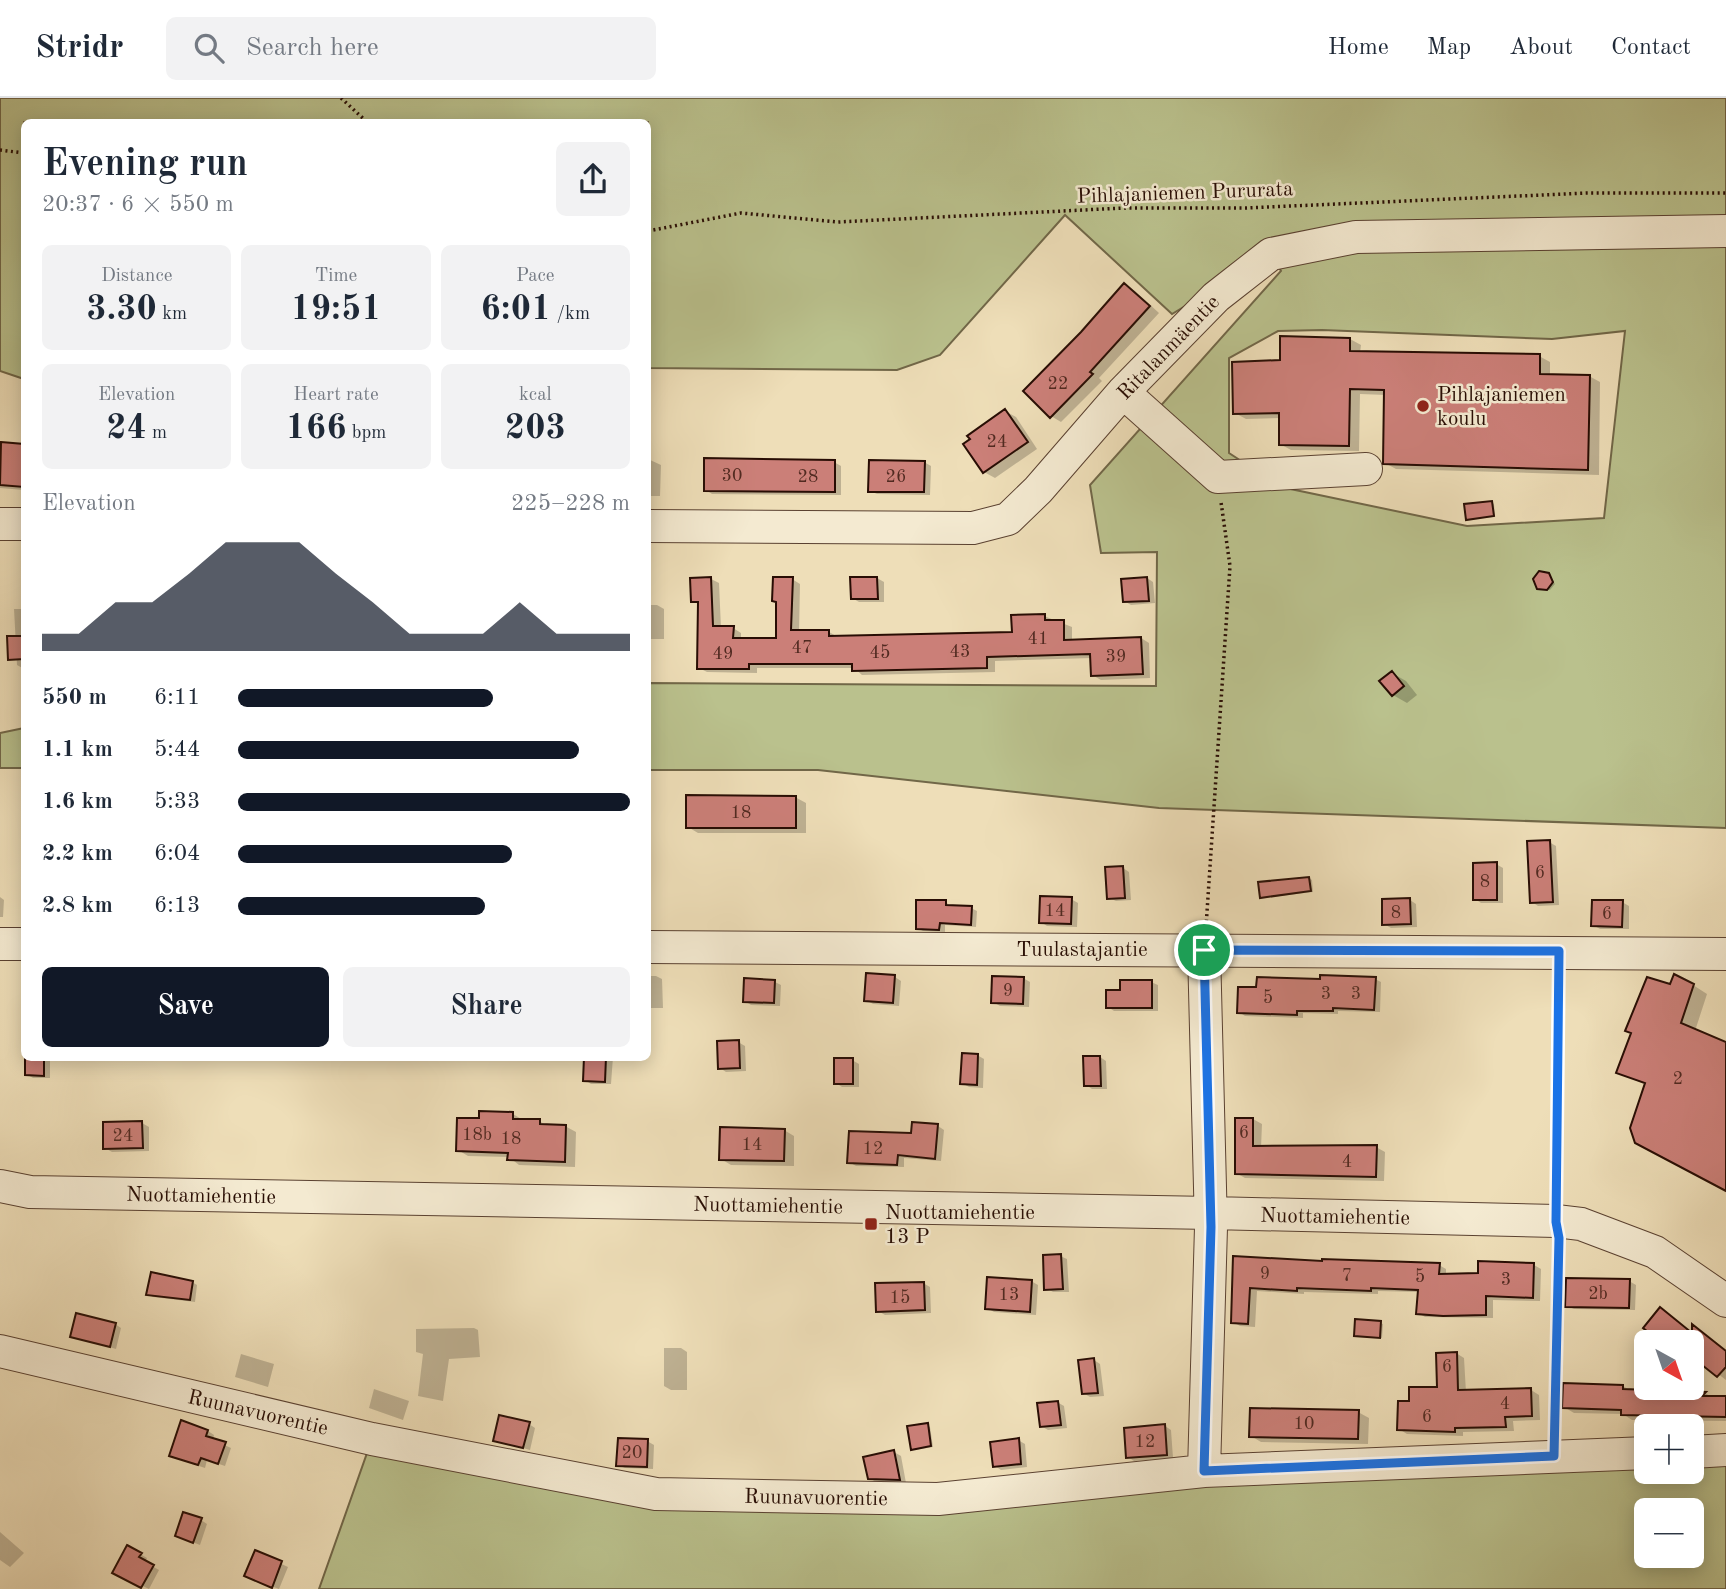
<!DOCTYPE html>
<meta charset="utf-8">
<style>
:root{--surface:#fff;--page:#f2f2f3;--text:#1f2937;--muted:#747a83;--line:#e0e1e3;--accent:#111827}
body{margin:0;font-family:"Old Standard TT",serif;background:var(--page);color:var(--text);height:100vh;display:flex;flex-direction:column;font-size:26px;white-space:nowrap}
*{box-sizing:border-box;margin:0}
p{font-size:23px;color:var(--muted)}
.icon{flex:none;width:38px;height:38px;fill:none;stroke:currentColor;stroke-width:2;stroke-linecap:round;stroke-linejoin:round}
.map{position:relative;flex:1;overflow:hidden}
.details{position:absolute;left:21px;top:21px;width:630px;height:942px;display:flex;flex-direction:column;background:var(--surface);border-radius:10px;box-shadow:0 4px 18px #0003}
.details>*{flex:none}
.needle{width:46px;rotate:140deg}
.tools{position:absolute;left:1634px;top:1232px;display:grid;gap:14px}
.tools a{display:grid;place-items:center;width:70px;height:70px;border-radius:10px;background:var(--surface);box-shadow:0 4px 18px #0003;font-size:35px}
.pin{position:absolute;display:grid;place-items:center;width:60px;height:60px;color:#fff;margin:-30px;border:4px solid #fff;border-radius:50%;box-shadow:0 2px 7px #0007}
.round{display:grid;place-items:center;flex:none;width:74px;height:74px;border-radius:10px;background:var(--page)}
.head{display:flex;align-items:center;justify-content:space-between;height:119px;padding:0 21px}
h1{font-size:38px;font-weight:600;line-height:52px}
.figures{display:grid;grid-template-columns:repeat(3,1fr);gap:10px;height:119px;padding:7px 21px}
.figures div{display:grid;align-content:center;border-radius:10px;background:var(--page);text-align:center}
.figures b{font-size:35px;font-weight:600}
.figures small{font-size:19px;font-weight:400}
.figures p{font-size:19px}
.chart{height:196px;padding:14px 21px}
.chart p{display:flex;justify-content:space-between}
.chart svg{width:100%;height:126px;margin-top:7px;fill:var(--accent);opacity:.7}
.action{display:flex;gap:14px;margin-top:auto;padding:14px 21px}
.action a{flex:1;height:80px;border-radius:10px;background:var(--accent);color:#fff;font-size:28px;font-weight:600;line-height:80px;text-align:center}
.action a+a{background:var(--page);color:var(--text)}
ul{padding:0 21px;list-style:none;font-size:23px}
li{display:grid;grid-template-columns:112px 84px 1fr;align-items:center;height:52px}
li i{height:18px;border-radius:9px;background:var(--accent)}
header{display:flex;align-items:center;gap:42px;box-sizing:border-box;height:98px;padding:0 35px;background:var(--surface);border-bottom:2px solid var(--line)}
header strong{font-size:33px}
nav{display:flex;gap:38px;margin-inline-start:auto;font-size:24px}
.search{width:490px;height:63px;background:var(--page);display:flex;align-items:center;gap:18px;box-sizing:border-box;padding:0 24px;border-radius:10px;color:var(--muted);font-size:26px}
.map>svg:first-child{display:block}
.green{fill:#bac18d;stroke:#716748;stroke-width:2;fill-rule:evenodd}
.shadow{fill:#0003}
.building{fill:#cb7f78;stroke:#280d04;stroke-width:2}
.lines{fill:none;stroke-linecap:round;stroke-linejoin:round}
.minor-casing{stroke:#5a4131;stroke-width:34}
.path{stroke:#280d04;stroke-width:3.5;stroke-dasharray:2 3.5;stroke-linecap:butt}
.minor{stroke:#f4ead1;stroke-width:32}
.route-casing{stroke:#fff;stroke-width:14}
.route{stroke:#1a73e8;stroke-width:9}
.poi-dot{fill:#8f2418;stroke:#f4ead1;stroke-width:2.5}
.labels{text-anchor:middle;stroke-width:5;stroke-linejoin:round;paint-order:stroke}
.number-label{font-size:18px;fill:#512a21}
.street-label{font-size:21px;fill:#280d04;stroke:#f4ead1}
.poi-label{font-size:21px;fill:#280d04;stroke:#f4ead1;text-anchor:start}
</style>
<header>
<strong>Stridr</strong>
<div class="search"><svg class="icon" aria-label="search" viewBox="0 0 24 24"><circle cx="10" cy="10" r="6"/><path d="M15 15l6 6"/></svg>Search here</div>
<nav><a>Home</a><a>Map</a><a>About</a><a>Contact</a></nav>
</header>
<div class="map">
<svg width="1726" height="1491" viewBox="0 0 1726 1491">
<rect width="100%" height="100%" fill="#eedeb8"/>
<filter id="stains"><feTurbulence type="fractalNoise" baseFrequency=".00286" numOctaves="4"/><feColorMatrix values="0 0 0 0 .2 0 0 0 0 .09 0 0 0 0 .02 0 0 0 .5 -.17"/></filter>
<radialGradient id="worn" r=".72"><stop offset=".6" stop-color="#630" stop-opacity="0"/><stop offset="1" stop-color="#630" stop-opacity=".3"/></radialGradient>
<!-- green -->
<path class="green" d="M0,0H1726V730L1159,710L818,672H648V585L1156,588L1157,454L1101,455L1090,387L1281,173L1271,156L1172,216L1065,117L940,257L897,272L648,270V24H24V281L0,273ZM1322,232L1552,241L1625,233L1604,420L1467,428L1281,389L1229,355V260L1278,233Z
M24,630V670H0V635Z
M372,1341L656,1396L938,1401L1647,1357V1374H1692V1357H1726V1491H319ZM1647,1412H1692V1458H1647Z"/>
<!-- shadow -->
<path class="shadow" d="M1125,187L1135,193L1159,215L1099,280L1102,283L1061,324L1051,318L1082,235Z
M1350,241L1361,247L1360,255L1539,258L1550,264V278H1589L1600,284L1599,377L1396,371L1385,365L1386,297L1360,296L1359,353L1291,352L1280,346L1281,320L1246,321L1235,315L1282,264Z
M1005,313L1016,319L1037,351L995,380L984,374L965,346Z
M3,346L24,348V392L0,390V364Z
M648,361L661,367L660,398H648Z
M834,364L841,368V397L712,396L706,392Z
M924,364L931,368L930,397L877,396L870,393Z
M1491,404L1494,406L1495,419L1468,421Z
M1548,476L1555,486L1550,492L1541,491Z
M877,480L884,484V504H859L852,500Z
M1147,480L1153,484L1155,505L1131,507L1124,503Z
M711,481L719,485L721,530H733L741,535V542H777L792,481L800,486L799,534H829L838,539L1014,536L1044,518L1072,529V543L1141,540L1149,545L1150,580L1101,582L1092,577V560L995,563V574L862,577L854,570H757V575L707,574L699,570L700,507L693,503Z
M648,507H657L664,511V541H648Z
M14,511H24V571L17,567Z
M1392,575L1406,583L1417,597L1407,605L1393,597Z
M795,699L806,705V735H698L688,729Z
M1549,744L1556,748L1559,807L1538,808L1532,804Z
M1496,766L1503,770V805H1481L1475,801Z
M1123,770L1129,774L1131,802L1116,803L1109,800Z
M1309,780L1312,782L1313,794L1264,800L1262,799Z
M0,799L4,802L3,819H0Z
M1071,801L1078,805L1077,829L1047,828L1041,824Z
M1410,802L1416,806L1417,829L1391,830L1384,826Z
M946,804L951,809L971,810L977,813L976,829L945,827V834L923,833L917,830Z
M1622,804L1629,808V831H1600L1593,827Z
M648,878H656L662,881L663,910H648Z
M895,879L901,883L899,908L873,906L866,902Z
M1023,880L1030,884L1029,909L1000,908L993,904Z
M1375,881L1381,884L1380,914L1338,913V916L1303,915V920L1245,918L1239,914L1322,883Z
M775,884L781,887L780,908L751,907L745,903Z
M1151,884L1158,887V913H1114L1108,909L1121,893Z
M1693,887L1707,896L1695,933L1726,946V1092L1646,987L1618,974L1671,888Z
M738,944L745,948L746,973L726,974L720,970Z
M977,957L984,961L983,990L969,989L962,985Z
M27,959H50V980H33L26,976Z
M586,959H613L611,986H591L585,982Z
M1100,959L1106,963L1107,991H1092L1086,987Z
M852,962L859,966V989H842L836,985Z
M513,1016L523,1022L539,1023L548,1028H565L576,1034L575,1069L519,1067L509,1059L468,1058L458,1052L481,1022Z
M1253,1021L1262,1026L1261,1050L1376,1049L1385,1054L1384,1083L1245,1080L1236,1075Z
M142,1025L149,1029V1053L112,1054L105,1050Z
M938,1028L944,1032L941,1063L904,1060V1069L856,1068L849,1064Z
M784,1032L794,1038V1068L731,1067L721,1061Z
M1060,1158L1067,1161L1069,1194H1053L1046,1190Z
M1235,1160L1324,1165L1439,1167L1446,1171V1177L1479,1176L1534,1167L1541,1171L1540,1203L1493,1202V1220L1425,1219L1418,1215L1419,1194L1378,1193V1196L1304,1194V1196L1257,1193L1255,1229L1240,1228L1233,1224Z
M1031,1183L1038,1187L1036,1217L994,1214L987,1210Z
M1629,1183L1636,1187L1635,1212L1574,1211L1567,1208Z
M192,1184L197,1187L195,1204L153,1199L148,1196Z
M923,1185L930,1189L931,1215L885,1217L878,1213Z
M1661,1211L1690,1233L1693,1229L1703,1235L1726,1253V1282L1693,1257L1692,1244H1664L1646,1229Z
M1380,1225L1383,1226L1382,1240L1358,1238Z
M115,1226L121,1230L116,1251L72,1238Z
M474,1230L478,1232L480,1259L449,1261L443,1303L418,1298L423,1256L416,1254V1231Z
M664,1250H681L687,1254V1292H671L664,1288Z
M1456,1255L1464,1260L1466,1294L1531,1292L1539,1297L1540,1322L1513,1323L1514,1333L1463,1334V1338L1407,1336L1399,1331L1410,1305L1439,1291Z
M241,1256L274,1266L268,1289L235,1279Z
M1094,1262L1100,1266L1104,1298L1090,1299L1083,1295Z
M1623,1288L1631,1293L1705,1295L1713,1300H1726V1323L1632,1322L1623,1316L1574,1315L1564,1309Z
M374,1291L409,1303L403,1322L369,1310Z
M1057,1304L1064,1308L1067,1330L1048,1332L1041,1328Z
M1358,1314L1369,1320L1368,1346L1261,1344L1251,1338Z
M182,1325L208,1333L214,1337L213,1342L231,1350L225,1368L207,1362L205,1370L178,1361Z
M529,1326L535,1330L530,1352L495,1342Z
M927,1327L930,1329L933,1349L915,1352L913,1350Z
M1165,1328L1171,1332L1173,1360L1134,1363L1128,1359Z
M1018,1342L1025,1346L1027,1369L1001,1372L995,1368Z
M647,1343L654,1347L653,1371L625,1370L618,1367Z
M894,1354L901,1358L906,1385L876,1384L869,1380Z
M201,1422L207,1426L200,1447L177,1438Z
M0,1434L24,1455L10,1469L0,1462Z
M128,1449L147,1460L145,1464L159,1472L149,1491L114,1474Z
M256,1454L288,1469L279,1491L253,1481Z"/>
<!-- building -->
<path class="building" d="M1124,185L1150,208L1090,274L1093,276L1050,320L1023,293L1081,234Z
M1280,238L1350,240V253L1540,256V276L1590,277L1588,372L1383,366L1384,292L1350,291L1349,348L1279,347V315L1233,316L1232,264L1280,262Z
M1005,311L1028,344L983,375L963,346L970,341L967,338Z
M1,344L24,346V389L0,387Z
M704,360L835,362V394L704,393Z
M869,362L925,363L924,394H868Z
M1492,403L1494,418L1466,422L1464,406Z
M1539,473L1549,475L1553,484L1547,492L1537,491L1533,481Z
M711,479L713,528H734L733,540H776V504L772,503L773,479H793L791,532H829V538L1012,534L1011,517L1045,516V522H1064V542L1141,539L1143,576L1091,578L1090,556L987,559V570L852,573V566H749V571H697L698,504H691L690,480Z
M850,479H877L878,501H851Z
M1147,479L1149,503L1123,504L1121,481Z
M7,538H24V561L8,562Z
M1392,573L1404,588L1392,598L1379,583Z
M686,697L796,698V730H686Z
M1550,742L1553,804L1530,805L1527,743Z
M1497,764V802H1473V765Z
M1123,768L1125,800L1107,801L1105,769Z
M1309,779L1311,793L1260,800L1258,784Z
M1040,798L1072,799L1071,826L1039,825Z
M1410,800L1411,826L1382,827V801Z
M916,802H946V807L972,808L971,827L940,825L939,832L916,831Z
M1592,802H1623L1622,829L1591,828Z
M866,875L895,877L893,905L864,903Z
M1674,876L1694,886L1681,925L1726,944V1093L1635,1045L1630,1030L1645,985L1616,975L1631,935L1625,933L1647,879L1670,886Z
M1320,877L1376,879L1374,912L1333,910V913H1297V917L1237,915L1238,889H1256L1257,879L1320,881Z
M992,878L1024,879L1023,906L991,905Z
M744,880L775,882L774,905L743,904Z
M1120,882H1152V910H1106V892H1120Z
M739,942L740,970L718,971L717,943Z
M962,955L978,956L977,987L960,986Z
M1083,958H1100L1101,988H1084Z
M25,959H44V978L25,977Z
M584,959H606L605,984L583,983Z
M834,960H853V986H834Z
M479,1013L513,1014V1021H540V1026L566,1027L565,1064L507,1062L508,1055L456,1053L457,1020H479Z
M1235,1020H1253V1048L1377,1047L1376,1079L1235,1076Z
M142,1023L143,1050L103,1051V1024Z
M912,1024L938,1026L935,1061L898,1057L897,1067L847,1065L849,1033L911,1035Z
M720,1029L785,1031L784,1063L719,1062Z
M1061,1156L1063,1191L1044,1192L1043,1157Z
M1233,1158L1322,1163V1161L1440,1165L1439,1176L1478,1175V1163L1534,1165L1533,1200L1486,1198V1217L1443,1218L1416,1216L1418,1192L1371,1190V1193L1297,1190V1193L1250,1190L1248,1226L1231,1225Z
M151,1174L193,1183L190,1202L146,1197Z
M987,1179L1032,1182L1030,1214L985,1211Z
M1566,1180L1630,1181L1629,1210L1565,1209Z
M924,1184L925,1212L876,1214L875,1185Z
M1660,1209L1692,1235V1226L1726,1253V1269L1717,1279L1692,1259V1244H1661L1643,1230Z
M76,1215L116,1225L110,1249L70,1239Z
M1355,1221L1381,1223L1380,1240L1354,1238Z
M1457,1254L1458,1292L1531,1290L1532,1318L1505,1319L1506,1329L1455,1330V1334L1397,1332L1398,1303H1409V1289H1437L1436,1255Z
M1094,1260L1098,1295L1082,1296L1078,1262Z
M1563,1285L1623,1287V1291L1706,1294L1702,1298H1726V1319L1621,1317V1312L1562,1310Z
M1058,1303L1061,1327L1040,1329L1037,1305Z
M1250,1310L1359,1312L1358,1341L1249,1339Z
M499,1317L530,1324L523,1350L493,1343Z
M181,1322L208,1332L206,1338L226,1344L218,1366L201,1360L198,1367L169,1358Z
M928,1325L931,1348L911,1352L907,1328Z
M1165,1326L1167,1357L1126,1360L1124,1330Z
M618,1340L648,1341L647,1369L616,1368Z
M1019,1340L1021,1366L993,1369L990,1344Z
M894,1352L900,1382L868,1381L863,1359Z
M183,1414L202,1420L193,1445L175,1438Z
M127,1447L142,1455L139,1459L154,1467L141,1490L112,1475Z
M255,1452L282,1463L272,1490L244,1478Z"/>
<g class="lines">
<defs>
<path id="minor" d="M1123,294L1218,379L1366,371
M0,426H24
M648,428L973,430L1008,421L1038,392L1123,294L1216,199L1271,156L1356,139L1726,133
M0,846H24
M648,849L1726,856
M0,1088L30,1094L1211,1115L1556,1123L1581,1126L1655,1154L1726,1203
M0,1253L372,1341L656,1396L938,1401L1204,1373L1647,1355
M1692,1354L1726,1352
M1204,1373L1211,1129L1204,852"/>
</defs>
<!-- minor casing -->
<use href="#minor" class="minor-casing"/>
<!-- path -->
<path class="path" d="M341,0L367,24
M0,52L24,55
M648,133L741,115L838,124L1124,110H1246L1587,95H1726
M1206,829L1230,468L1221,404
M1557,1100L1558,880
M1554,1334L1558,1149"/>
<!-- minor -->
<use href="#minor" class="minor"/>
</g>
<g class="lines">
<defs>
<path id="route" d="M1204,852L1559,853L1556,1124L1559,1140L1554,1358L1204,1373L1211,1129Z"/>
</defs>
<!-- route casing -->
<use href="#route" class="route-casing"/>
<!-- route -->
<use href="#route" class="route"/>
</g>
<!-- markers -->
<g class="poi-dot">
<circle cx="1423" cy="308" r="7"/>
<rect x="864" y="1119" width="14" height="14" rx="3.5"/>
</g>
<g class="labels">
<!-- number labels -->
<g class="number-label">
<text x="1058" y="291">22</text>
<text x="997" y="349">24</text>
<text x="732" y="383">30</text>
<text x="808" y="384">28</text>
<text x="896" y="384">26</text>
<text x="1038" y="546">41</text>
<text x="802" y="555">47</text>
<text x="960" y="559">43</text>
<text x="880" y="560">45</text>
<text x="723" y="561">49</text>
<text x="1116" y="564">39</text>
<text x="741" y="720">18</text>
<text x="1540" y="780">6</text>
<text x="1485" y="789">8</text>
<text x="1055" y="818">14</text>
<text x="1396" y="820">8</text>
<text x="1607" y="821">6</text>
<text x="1008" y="898">9</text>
<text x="1326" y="901">3</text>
<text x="1356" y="901">3</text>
<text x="1268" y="905">5</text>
<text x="1678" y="986">2</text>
<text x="1244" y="1040">6</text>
<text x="477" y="1042">18b</text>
<text x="123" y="1043">24</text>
<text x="511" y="1046">18</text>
<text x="752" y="1052">14</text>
<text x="873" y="1056">12</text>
<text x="1347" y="1069">4</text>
<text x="1265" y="1181">9</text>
<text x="1347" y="1183">7</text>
<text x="1420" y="1184">5</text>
<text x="1506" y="1187">3</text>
<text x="1598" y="1201">2b</text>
<text x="1009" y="1202">13</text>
<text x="900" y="1205">15</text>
<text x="1447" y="1274">6</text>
<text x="1505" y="1311">4</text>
<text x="1427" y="1324">6</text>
<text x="1304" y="1331">10</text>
<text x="1145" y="1349">12</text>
<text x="632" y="1360">20</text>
</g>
<!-- street labels -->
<g class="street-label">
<text transform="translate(1185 94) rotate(-2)" y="7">Pihlajaniemen Pururata</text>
<text transform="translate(1168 249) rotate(-46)" y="7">Ritalanmäentie</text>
<text x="1082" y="858">Tuulastajantie</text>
<text transform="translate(201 1097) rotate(1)" y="7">Nuottamiehentie</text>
<text transform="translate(768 1107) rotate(1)" y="7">Nuottamiehentie</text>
<text transform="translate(1335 1118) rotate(1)" y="7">Nuottamiehentie</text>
<text transform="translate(258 1314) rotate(13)" y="7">Ruunavuorentie</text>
<text transform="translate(816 1399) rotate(1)" y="7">Ruunavuorentie</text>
</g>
<!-- poi labels -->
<g class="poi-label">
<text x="1437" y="303">Pihlajaniemen<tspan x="1437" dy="24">koulu</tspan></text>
<text x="885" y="1121">Nuottamiehentie<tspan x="885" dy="24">13 P</tspan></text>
</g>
</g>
<rect width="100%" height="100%" filter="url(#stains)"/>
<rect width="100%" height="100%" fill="url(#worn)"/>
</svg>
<div class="tools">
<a><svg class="needle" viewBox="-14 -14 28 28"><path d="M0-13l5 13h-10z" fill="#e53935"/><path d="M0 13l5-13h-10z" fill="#747a83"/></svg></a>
<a>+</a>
<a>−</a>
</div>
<div class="pin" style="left:1204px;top:852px;background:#1e9e55"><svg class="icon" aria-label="arrive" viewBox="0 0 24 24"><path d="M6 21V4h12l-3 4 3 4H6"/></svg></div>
<section class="details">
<div class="head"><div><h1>Evening run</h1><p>20:37 · 6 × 550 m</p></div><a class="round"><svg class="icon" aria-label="share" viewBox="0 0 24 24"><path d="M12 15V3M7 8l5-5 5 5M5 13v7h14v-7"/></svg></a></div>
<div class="figures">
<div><p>Distance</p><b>3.30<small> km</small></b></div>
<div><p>Time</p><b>19:51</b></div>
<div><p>Pace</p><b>6:01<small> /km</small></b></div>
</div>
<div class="figures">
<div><p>Elevation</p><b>24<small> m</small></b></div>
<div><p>Heart rate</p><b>166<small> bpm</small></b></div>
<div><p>kcal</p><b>203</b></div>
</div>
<div class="chart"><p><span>Elevation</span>225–228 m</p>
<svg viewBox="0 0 160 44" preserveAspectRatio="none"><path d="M0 44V38L10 38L20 27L30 27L40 17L50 6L60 6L70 6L80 17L90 27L100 38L110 38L120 38L130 27L140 38L150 38L160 38V44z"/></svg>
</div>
<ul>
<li><b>550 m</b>6:11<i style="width:65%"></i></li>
<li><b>1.1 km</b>5:44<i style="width:87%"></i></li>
<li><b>1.6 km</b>5:33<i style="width:100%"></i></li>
<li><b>2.2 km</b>6:04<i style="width:70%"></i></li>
<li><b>2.8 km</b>6:13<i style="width:63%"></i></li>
</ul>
<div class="action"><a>Save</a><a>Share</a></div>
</section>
</div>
